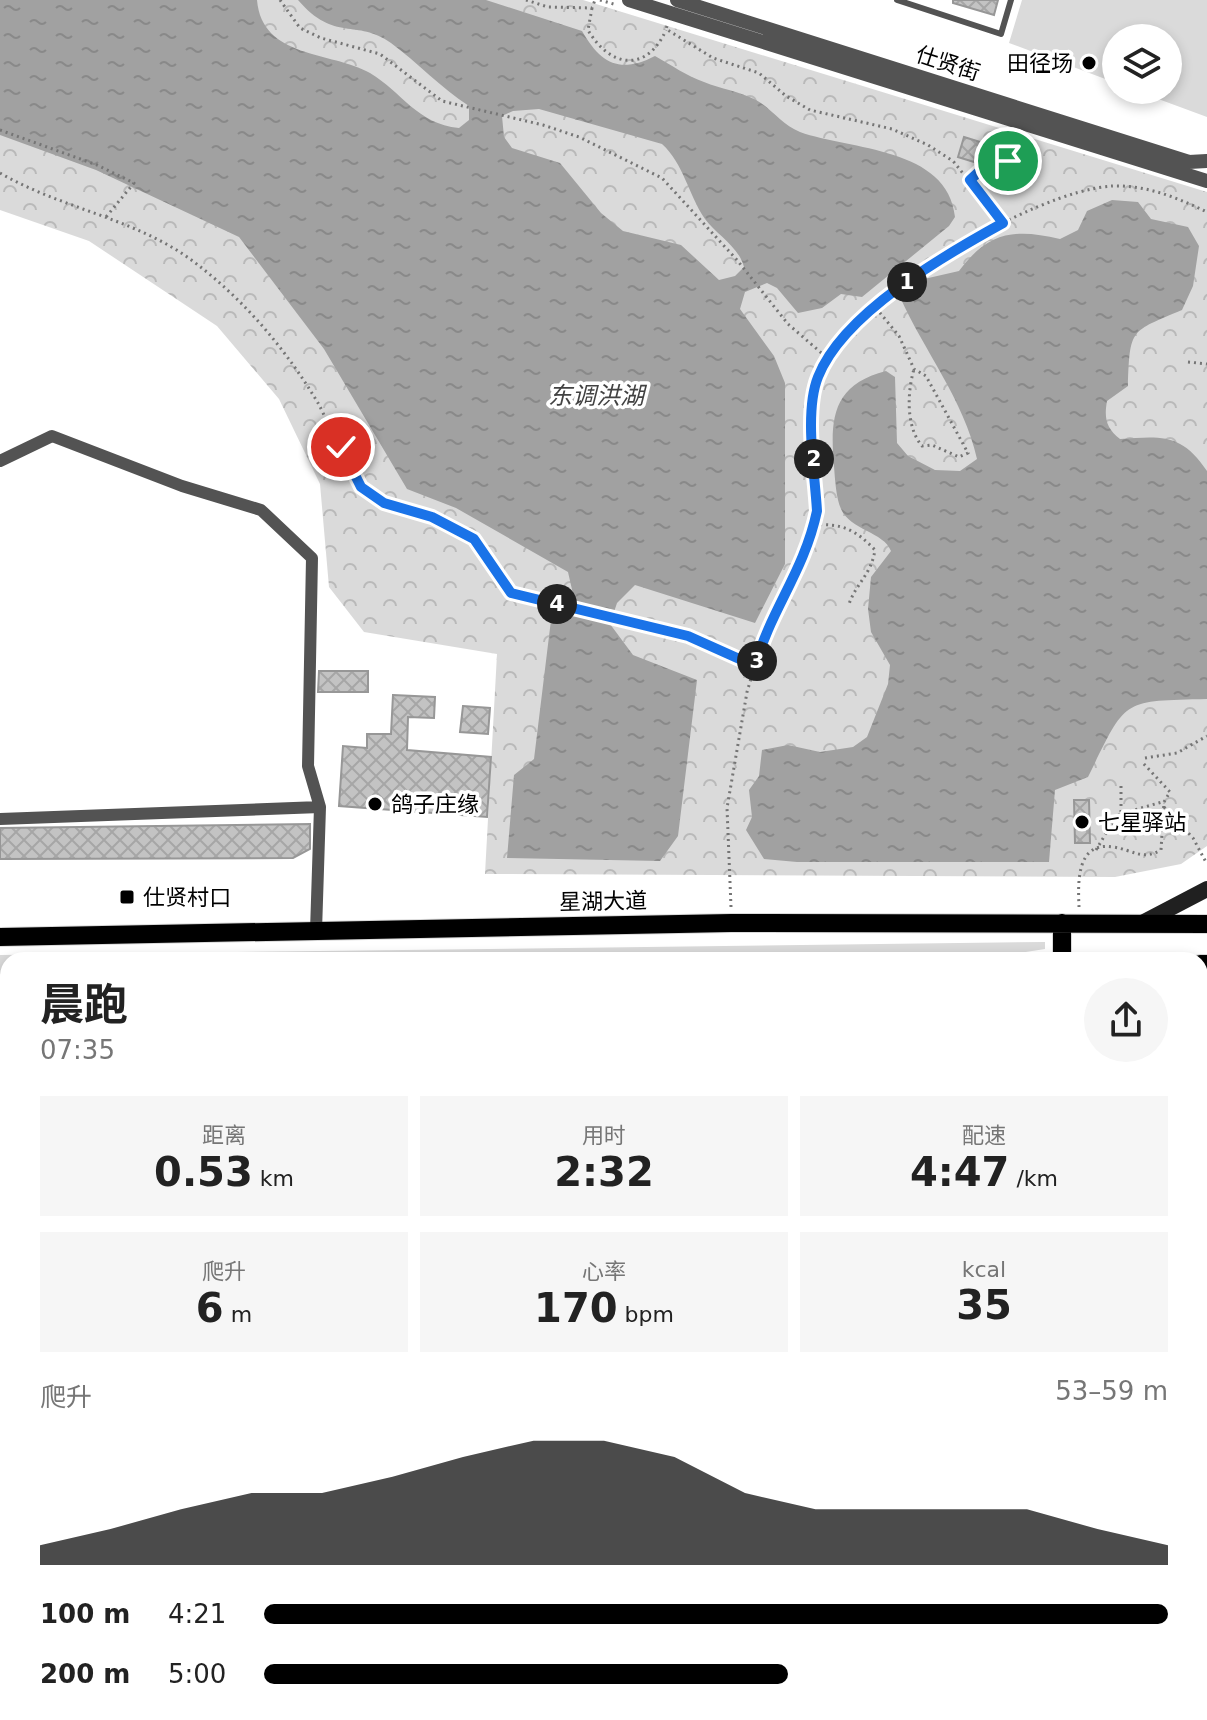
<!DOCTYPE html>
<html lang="zh">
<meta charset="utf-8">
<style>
:root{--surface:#fff;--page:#f6f6f6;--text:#222;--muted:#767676;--accent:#000}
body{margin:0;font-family:"DejaVu Sans","Noto Sans SC",sans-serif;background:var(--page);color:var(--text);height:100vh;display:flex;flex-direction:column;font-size:30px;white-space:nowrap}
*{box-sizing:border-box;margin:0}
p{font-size:26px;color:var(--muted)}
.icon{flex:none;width:44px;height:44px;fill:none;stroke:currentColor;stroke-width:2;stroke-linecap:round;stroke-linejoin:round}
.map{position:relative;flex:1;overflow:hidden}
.panel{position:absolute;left:0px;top:952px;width:1208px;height:768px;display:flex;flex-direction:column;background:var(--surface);border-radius:24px 24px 0 0;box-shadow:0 4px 12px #0003}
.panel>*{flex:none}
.tools{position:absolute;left:1102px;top:24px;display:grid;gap:16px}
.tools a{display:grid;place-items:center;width:80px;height:80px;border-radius:50%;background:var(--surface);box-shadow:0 4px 12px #0003;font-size:40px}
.pin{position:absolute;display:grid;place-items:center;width:68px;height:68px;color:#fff;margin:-34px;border:4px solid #fff;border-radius:50%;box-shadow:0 2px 8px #0007}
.km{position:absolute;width:40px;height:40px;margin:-20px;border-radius:50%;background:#222;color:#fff;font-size:22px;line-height:40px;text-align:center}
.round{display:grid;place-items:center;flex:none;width:84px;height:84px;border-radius:42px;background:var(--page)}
.overview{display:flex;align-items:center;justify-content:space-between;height:136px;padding:0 40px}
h1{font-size:44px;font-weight:700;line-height:60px}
.figures{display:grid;grid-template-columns:repeat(3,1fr);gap:12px;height:136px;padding:8px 40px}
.figures div{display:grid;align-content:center;border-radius:0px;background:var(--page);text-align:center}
.figures b{font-size:40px;font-weight:700}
.figures small{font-size:22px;font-weight:400}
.figures p{font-size:22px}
.chart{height:224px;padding:16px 40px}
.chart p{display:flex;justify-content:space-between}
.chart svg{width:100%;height:144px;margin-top:8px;fill:var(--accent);opacity:.7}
ul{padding:0 40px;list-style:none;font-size:26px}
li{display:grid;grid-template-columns:128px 96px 1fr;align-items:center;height:60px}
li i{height:20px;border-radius:10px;background:var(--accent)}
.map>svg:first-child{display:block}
.green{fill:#dadada}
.forest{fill:url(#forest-crowns)}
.water{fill:url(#water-ripples);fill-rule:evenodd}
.building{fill:url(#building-cross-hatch);stroke:#979797;stroke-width:2}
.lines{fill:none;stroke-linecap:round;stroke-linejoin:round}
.primary-casing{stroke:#dbdbdb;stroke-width:20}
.path{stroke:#757575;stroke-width:3;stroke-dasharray:2 4;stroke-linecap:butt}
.service{stroke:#535353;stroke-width:6}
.minor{stroke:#535353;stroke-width:12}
.tertiary{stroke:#535353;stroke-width:14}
.secondary{stroke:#202020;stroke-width:16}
.primary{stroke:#000;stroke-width:18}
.route-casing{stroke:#fff;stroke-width:16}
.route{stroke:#1a73e8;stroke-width:10}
.poi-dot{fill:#000;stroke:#fff;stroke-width:3}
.labels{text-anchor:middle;stroke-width:7;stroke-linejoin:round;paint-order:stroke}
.street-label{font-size:22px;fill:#000;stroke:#fff}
.poi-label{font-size:22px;fill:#000;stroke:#fff;text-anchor:start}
.water-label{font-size:24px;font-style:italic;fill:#424242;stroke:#fff}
</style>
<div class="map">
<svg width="1207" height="1720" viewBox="0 0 1207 1720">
<defs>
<pattern id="forest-crowns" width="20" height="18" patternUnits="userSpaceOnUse" patternTransform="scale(2)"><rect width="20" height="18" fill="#dadada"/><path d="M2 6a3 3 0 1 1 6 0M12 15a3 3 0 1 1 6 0" fill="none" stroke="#b9b9b9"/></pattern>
<pattern id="water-ripples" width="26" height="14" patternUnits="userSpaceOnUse" patternTransform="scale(2)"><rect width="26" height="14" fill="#a1a1a1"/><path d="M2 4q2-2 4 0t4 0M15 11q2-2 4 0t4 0" fill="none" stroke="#898989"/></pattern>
<pattern id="building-cross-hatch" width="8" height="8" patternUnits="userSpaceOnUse" patternTransform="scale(2)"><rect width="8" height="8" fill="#c3c3c3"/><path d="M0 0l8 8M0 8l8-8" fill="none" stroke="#a6a6a6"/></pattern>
</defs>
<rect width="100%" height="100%" fill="#fff"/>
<!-- green -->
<path class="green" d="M1022,0H1207V117L1134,90H1168V38H1116V83L1009,43Z
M1045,942V949L976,960H8V973L0,974V955Z"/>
<!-- forest -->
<path class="forest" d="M0,0H583L1207,192V846L1181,864L1115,877L485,874L497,654L364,632L329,587L320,484L279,399L217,326L89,241L0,210Z
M455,1712H761L756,1720H457Z
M769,1712H1199V1720H765Z"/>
<!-- water -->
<path class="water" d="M0,0H257C262,59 331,51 370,73C402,92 417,124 459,128L469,120V106C440,87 418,63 391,43C356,18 335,43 298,0H486L582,31C601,64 620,74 655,56C671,65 687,76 704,82C721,89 739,91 756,100C772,109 782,125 800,132C850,150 948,147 955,217L949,226L862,297L841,294L822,308L798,313L777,288L767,283L745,292L740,309L774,356L785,383V564L755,623L635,585L617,603L610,624L633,655L697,680L678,836L660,861L507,858L514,775L534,759L551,620L562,616L573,594L568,572L456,508L407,489L324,349L239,237L96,170L0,135ZM539,109L662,144C684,164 688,194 705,219C717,235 739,247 744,267L735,276L719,280L681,245L623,231L601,213L560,163L512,148L504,137L502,116L513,111Z
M1112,200L1138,202L1151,219L1188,227L1199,246L1193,286L1182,310C1130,332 1130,328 1128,386L1107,401C1104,418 1106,428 1120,439C1161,436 1182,433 1207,471V699C1119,701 1127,699 1088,777L1055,790L1049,862H797L764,859L746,830L752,817L749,790L759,776L762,750L788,745L820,752L853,747L867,737L888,684L890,665L871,632L868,609L871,577L891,551C884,532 850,530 841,509C836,498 835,479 834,466C830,419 832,385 886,371L895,377L897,443L908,456L935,470L960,471L977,459C964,400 924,351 900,297L924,279L959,271C988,232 1014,228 1060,239L1078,230L1087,211Z
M813,1712H1032L1045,1720H809Z"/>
<!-- building -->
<path class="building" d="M953,0H998L994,15L953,3Z
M964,137L980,142L974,162L958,157Z
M319,671H368V692H318Z
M393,695L435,697L434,718L408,717L407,750L491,757L487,817L339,806L343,746L367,748V734H391Z
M463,706L490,708L488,734L460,732Z
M1074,800H1089L1090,843H1075Z
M310,824V849L293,858L0,859V828Z"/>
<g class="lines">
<defs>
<path id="primary" d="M0,937L731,923L1207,924
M1062,960V923
M1200,964H1207
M0,993L8,992"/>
</defs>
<!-- primary casing -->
<use href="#primary" class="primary-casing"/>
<!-- path -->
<path class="path" d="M280,0L300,28L321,38L380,54L442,101L543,125L579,137L662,178L737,260L788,324L826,357
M526,0L548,7L592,8L595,0
M600,0L617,5
M592,8L588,30C610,68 647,73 666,30
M667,26L666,29L713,58L759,73L786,96L810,110L892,129L928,145L953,161L1003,223
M0,130L97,165L134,183L106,217
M977,152L1008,161
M0,173C64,210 140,219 198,265C246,302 287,351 318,403C331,426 344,472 363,489C390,513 428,511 458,529C492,549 489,574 511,593L688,636L754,666
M970,180L995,157
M876,308L899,336L914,369L926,376L968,453L959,457L932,445L922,446C906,427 907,393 914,369
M1188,362L1207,364
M814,525C842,523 856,530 875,550C871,575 857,582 849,604
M1145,758L1177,753L1207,736
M1121,786V814
M1164,807L1193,838L1207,864
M1096,850L1117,815L1162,802
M731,907L727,808L747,692L764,634L798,574L817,511C815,474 804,411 818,377C849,301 1033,190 1113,186C1147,185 1178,198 1207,212
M1079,907C1078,883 1076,841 1113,847C1134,850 1141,861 1161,850L1164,802L1170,792L1143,763
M1086,1712L1094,1720
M1145,1712L1148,1720
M783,1720L785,1712
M1201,1720L1202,1688L1207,1687"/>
<!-- service -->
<path class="service" d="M897,0L1001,34L1011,0
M0,1634L8,1630"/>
<!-- minor -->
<path class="minor" d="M0,461L52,436L182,486L261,510L312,558L308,766L320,807
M0,819L320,807L316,931
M0,1167L8,1181
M0,1285L8,1254"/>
<!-- tertiary -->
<path class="tertiary" d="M629,0L1207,181
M677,0L1189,162L1207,161"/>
<!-- secondary -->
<path class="secondary" d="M1142,923L1207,889
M1200,1010L1207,1016"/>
<!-- primary -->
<use href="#primary" class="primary"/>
</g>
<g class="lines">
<defs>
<path id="route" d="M341,447L361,487L384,503L432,517L474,539L511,593L688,636L755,666C771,609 804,572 817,511C815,474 804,412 818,377C843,313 945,255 1003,223L970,180L995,157L1008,161"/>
</defs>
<!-- route casing -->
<use href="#route" class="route-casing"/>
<!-- route -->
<use href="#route" class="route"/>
</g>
<!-- markers -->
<g class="poi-dot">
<circle cx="1089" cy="63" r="8"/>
<circle cx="375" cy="804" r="8"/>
<circle cx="1082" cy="822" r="8"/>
<rect x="119" y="889" width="16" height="16" rx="4"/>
</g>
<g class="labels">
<!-- street labels -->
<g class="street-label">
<text transform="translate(948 63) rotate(18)" y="8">仕贤街</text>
<text transform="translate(603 901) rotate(-1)" y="8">星湖大道</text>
</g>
<!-- poi labels -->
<g class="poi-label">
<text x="1073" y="71" text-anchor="end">田径场</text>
<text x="391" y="812">鸽子庄缘</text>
<text x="1098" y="830">七星驿站</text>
<text x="143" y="905">仕贤村口</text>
</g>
<!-- water labels -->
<g class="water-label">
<text x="596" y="404">东调洪湖</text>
</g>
</g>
</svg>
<div class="tools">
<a><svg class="icon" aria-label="layers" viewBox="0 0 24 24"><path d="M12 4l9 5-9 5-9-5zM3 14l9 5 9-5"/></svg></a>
</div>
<div class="pin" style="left:1008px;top:161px;background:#1e9e55"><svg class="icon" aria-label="arrive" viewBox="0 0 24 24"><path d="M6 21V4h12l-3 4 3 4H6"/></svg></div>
<div class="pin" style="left:341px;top:447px;background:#d93025"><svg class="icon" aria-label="check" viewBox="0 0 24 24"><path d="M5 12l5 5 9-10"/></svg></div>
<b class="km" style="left:907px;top:282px">1</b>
<b class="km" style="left:814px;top:459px">2</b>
<b class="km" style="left:757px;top:661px">3</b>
<b class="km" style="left:557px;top:604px">4</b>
<section class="panel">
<div class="overview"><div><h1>晨跑</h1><p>07:35</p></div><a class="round"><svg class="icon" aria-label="share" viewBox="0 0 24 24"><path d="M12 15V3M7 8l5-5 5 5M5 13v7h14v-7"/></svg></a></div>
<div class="figures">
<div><p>距离</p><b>0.53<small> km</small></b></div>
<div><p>用时</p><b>2:32</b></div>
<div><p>配速</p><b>4:47<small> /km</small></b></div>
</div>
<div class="figures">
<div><p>爬升</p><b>6<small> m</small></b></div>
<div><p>心率</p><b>170<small> bpm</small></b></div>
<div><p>kcal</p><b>35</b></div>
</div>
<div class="chart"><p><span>爬升</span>53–59 m</p>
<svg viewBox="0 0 160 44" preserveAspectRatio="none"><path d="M0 44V38L10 33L20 27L30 22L40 22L50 17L60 11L70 6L80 6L90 11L100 22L110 27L120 27L130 27L140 27L150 33L160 38V44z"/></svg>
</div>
<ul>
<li><b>100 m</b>4:21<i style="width:100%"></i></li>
<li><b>200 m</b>5:00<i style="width:58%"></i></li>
</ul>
</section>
</div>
